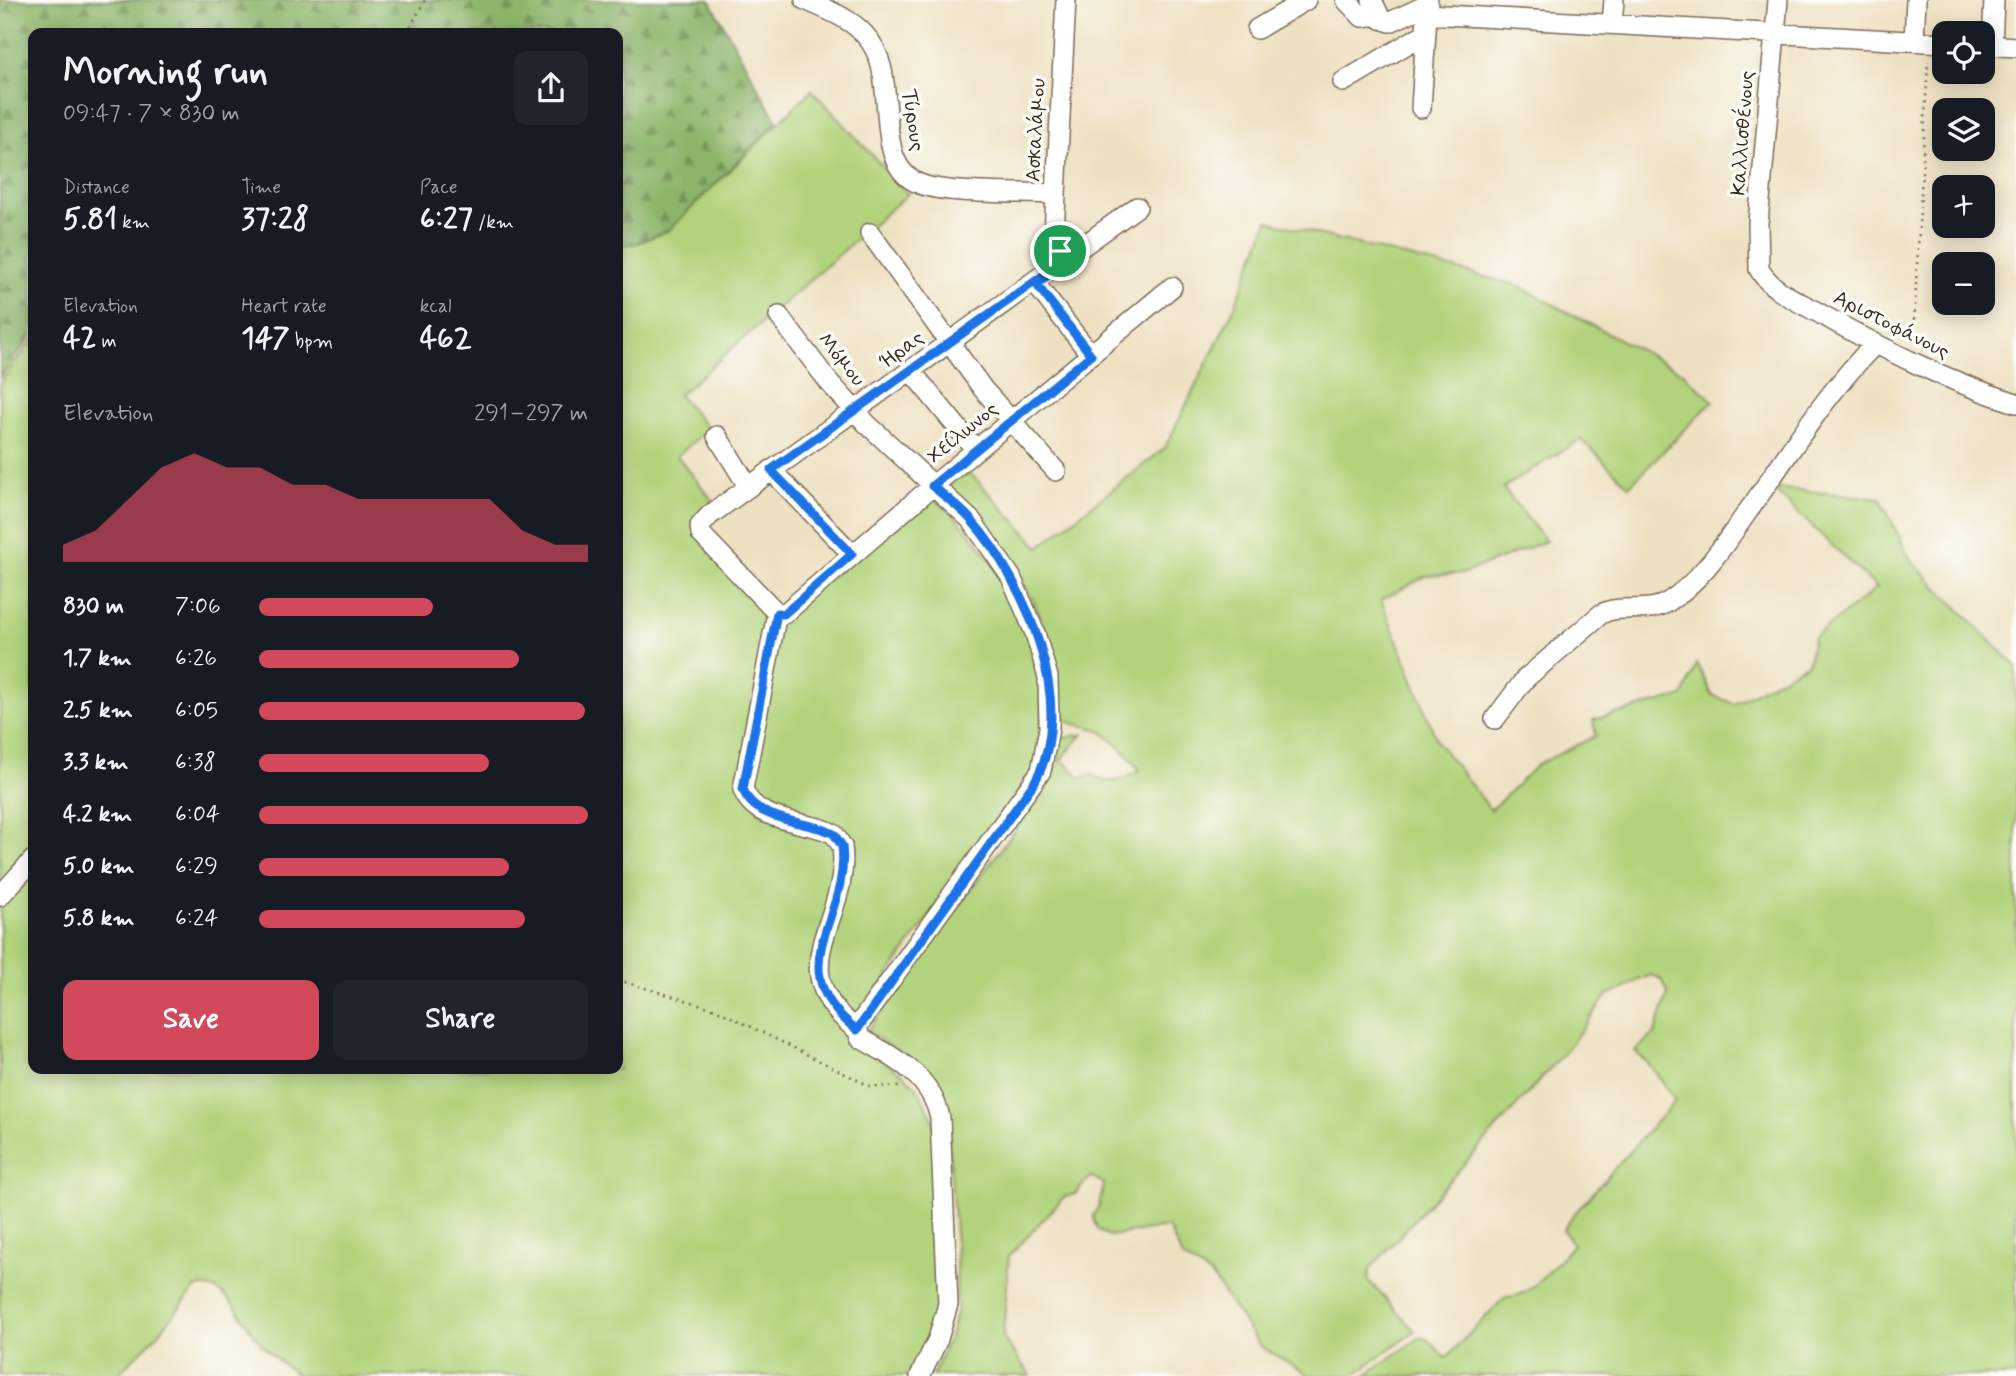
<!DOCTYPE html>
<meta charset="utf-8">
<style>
:root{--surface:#171b24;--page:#20242c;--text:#f1f3f6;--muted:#9ea1a6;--accent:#d1495b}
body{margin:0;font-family:Mynerve,sans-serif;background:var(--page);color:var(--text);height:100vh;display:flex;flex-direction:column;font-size:26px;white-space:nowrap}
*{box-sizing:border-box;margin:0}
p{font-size:23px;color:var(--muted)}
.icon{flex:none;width:38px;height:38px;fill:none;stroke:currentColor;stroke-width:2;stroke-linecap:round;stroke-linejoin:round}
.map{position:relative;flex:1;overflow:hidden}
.drawer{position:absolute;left:28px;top:28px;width:595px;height:1046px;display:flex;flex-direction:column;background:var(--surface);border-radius:14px;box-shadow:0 4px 18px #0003}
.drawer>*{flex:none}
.buttons{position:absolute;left:1932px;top:21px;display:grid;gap:14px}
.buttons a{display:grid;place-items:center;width:63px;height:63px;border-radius:14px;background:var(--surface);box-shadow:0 4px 18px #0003;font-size:35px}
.pin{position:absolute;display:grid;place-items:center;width:60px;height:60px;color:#fff;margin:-30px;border:4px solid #fff;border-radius:50%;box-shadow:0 2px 7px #0007}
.round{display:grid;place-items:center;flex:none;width:74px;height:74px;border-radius:14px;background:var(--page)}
.summary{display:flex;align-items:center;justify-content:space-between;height:119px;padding:0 35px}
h1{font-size:38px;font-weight:700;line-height:52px}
.figures{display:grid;grid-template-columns:repeat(3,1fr);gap:10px;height:119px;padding:7px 35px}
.figures div{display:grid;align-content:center}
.figures b{font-size:30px;font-weight:700}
.figures small{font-size:19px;font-weight:400}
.figures p{font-size:19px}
.chart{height:196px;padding:14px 35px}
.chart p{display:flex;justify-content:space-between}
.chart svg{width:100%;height:126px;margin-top:7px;fill:var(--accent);opacity:.7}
.cta{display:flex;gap:14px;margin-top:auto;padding:14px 35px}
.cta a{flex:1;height:80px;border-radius:14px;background:var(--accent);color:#fff;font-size:28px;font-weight:700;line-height:80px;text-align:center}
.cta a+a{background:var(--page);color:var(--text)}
ul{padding:0 35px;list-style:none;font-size:23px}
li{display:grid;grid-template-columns:112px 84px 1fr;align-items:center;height:52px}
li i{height:18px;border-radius:9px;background:var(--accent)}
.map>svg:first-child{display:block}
.green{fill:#b2d37b;stroke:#767e4c;stroke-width:2}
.forest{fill:url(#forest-firs);stroke:#647044;stroke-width:2}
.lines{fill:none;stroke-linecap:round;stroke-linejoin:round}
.street-casing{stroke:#7a6a57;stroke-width:22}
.path{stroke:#7a6a57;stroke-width:2.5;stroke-dasharray:2 5;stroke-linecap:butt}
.street{stroke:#fff;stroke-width:19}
.route-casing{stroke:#fff;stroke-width:14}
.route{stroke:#1a73e8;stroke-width:9}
.labels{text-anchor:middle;stroke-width:7;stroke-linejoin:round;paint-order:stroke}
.street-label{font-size:21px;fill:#3b2a1e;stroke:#fdfcf7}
</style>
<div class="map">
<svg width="2016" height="1376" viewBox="0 0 2016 1376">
<defs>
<pattern id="forest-firs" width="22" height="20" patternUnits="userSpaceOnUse" patternTransform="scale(1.75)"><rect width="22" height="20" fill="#8db56b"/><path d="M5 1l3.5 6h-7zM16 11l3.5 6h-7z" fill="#749357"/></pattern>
</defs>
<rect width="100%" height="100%" fill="#fdfcf7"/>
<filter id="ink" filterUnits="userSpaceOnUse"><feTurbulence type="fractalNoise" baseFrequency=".0143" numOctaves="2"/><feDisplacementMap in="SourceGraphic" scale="14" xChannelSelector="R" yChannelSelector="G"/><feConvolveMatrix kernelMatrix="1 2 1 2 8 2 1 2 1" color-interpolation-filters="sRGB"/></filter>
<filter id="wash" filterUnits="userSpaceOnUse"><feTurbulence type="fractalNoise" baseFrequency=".00686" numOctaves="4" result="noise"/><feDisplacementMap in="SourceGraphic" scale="28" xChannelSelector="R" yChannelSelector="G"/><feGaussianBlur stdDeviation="1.57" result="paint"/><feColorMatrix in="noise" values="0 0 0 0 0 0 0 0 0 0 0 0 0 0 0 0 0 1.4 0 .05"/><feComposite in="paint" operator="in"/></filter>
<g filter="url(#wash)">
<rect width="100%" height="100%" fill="#eee1c2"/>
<!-- green -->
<path class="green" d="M812,90L908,194L679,395L708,429L677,456L714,502L697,516L774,621L933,498C1005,552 1062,672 1037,762C1031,780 1003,811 992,827C944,896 896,964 848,1032L853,1042L902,1073L917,1087L933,1119L942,1276L938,1324L914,1376H298C286,1366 272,1356 261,1344C243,1322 229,1282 196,1287L159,1333L116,1376H0V383L33,339V1069H618V245L638,243L669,230Z
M1268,221L1516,285L1682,372L1713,401L1629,486L1581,439L1503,488L1546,541L1464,573L1426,576L1381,600L1438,743L1491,810L1538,764L1596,736L1593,720L1683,696L1697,664L1712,695L1734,704L1808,663L1813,638L1877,588L1772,488L1880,498L1911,561L2016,666V1376H1364L1421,1337L1427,1339L1446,1358L1505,1297C1532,1299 1555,1263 1573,1245L1563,1230L1573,1215L1675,1101L1655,1071L1635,1051L1655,1033L1668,993L1661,979L1652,975C1635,979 1625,992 1608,994L1565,1052L1370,1269L1368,1280L1415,1331L1352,1376H1311L1260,1346L1211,1275L1183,1258L1168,1227L1109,1236L1098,1230L1093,1216L1099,1206L1104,1184L1091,1176L1075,1194L1064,1197L1009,1256L1003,1338L1031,1376H932L951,1334L957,1308L956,1246L946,1103L938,1086L924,1069L867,1031L1046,788L1058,762L1060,739L1083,734L1061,759L1080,777L1092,775C1107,787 1125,780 1140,770C1126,755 1115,737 1095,729C1084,724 1073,727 1064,718C1057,669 1047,617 1018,575C996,544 970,515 947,486L957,477L971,474L1039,547L1165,448L1235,306Z"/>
<!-- forest -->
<path class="forest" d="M0,0H710L777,122L669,230L638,243L618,245V33H33V333L0,378Z"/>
</g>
<g filter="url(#ink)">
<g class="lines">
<defs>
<path id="street" d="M805,0C826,9 850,18 865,35C904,76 867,163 920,184C948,195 1022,192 1054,194
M1346,0L1362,17L1378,15
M1372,0L1381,19L1390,22L1427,5
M1778,0L1758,223L1759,269C1771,291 1798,301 1819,313C1883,349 1946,381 2016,403
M1427,14L1944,43
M1612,24L1614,0
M1257,29L1306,0
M1914,41L1916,0
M1983,45L2016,47
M1992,46L1994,0
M1343,82L1426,33
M1421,108L1428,0
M1137,207L710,515L700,526L701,534L775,611L784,614L935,484L1172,287
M870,233L983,389L1056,471
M1065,259L1054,234L1066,0
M1034,282L1091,355
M779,316L828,381L867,424L972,521L1011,577L1035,633L1048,677L1049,728L1041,771L857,1027L860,1038C895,1058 931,1075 940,1118L948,1304L938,1339L920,1376
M911,371L976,450
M717,436L748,486
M771,470L852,554
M777,613L743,789C753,820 799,821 825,830L834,834L842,846C852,919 776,967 857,1030
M1495,719L1525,679L1601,614C1622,603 1647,615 1668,602C1700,582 1724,545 1746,514C1788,456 1824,395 1875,344
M0,896L33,860"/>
</defs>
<!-- street casing -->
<use href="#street" class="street-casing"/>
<!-- path -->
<path class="path" d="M407,33L425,0
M1913,341L1928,61
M618,980L715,1009L870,1086L901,1087"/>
<!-- street -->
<use href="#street" class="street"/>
</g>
</g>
<g class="lines" filter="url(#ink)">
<defs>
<path id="route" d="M1060,251L1058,265L771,470L852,554L784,614L777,613L743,789C753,819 799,821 825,830L834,834L842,846C851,919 776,967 857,1030L1034,783C1079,706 1026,583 972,521C961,508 946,497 932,486L1091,355L1037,285L1065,259L1060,251"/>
</defs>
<!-- route casing -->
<use href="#route" class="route-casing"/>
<!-- route -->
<use href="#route" class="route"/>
</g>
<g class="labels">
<!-- street labels -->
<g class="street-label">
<text transform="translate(914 120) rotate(82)" y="7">Τύρους</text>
<text transform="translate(1035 130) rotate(-87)" y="7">Ασκαλάμου</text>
<text transform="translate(1742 133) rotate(-86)" y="7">Καλλισθένους</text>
<text transform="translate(1892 324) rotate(27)" y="7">Αριστοφάνους</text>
<text transform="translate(901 349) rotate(-36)" y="7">Ήρας</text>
<text transform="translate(842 359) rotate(51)" y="7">Μόμου</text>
<text transform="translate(962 432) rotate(-39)" y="7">Χείλωνος</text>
</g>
</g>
</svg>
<div class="buttons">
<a><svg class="icon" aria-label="locate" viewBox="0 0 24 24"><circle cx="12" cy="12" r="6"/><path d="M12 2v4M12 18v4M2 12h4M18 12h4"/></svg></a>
<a><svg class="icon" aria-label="layers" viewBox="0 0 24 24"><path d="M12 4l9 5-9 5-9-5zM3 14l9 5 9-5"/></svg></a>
<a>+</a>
<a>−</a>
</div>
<div class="pin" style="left:1060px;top:251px;background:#1e9e55"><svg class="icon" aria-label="arrive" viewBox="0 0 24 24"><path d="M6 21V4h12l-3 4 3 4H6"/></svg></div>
<section class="drawer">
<div class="summary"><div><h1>Morning run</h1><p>09:47 · 7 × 830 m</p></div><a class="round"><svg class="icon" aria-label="share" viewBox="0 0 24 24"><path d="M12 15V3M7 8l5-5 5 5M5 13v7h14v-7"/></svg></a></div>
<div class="figures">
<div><p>Distance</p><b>5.81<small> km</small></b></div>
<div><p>Time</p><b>37:28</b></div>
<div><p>Pace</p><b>6:27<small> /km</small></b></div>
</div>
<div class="figures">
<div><p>Elevation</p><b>42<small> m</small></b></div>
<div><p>Heart rate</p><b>147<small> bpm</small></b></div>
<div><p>kcal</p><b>462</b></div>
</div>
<div class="chart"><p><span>Elevation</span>291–297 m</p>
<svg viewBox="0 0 160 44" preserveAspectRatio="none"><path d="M0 44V38L10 33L20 22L30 11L40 6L50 11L60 11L70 17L80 17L90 22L100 22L110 22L120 22L130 22L140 33L150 38L160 38V44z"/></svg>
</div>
<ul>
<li><b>830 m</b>7:06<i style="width:53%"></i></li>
<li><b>1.7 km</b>6:26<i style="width:79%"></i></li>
<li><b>2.5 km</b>6:05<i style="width:99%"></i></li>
<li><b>3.3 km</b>6:38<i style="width:70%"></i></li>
<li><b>4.2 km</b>6:04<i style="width:100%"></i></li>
<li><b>5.0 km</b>6:29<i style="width:76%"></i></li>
<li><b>5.8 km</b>6:24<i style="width:81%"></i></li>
</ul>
<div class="cta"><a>Save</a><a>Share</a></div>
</section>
</div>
